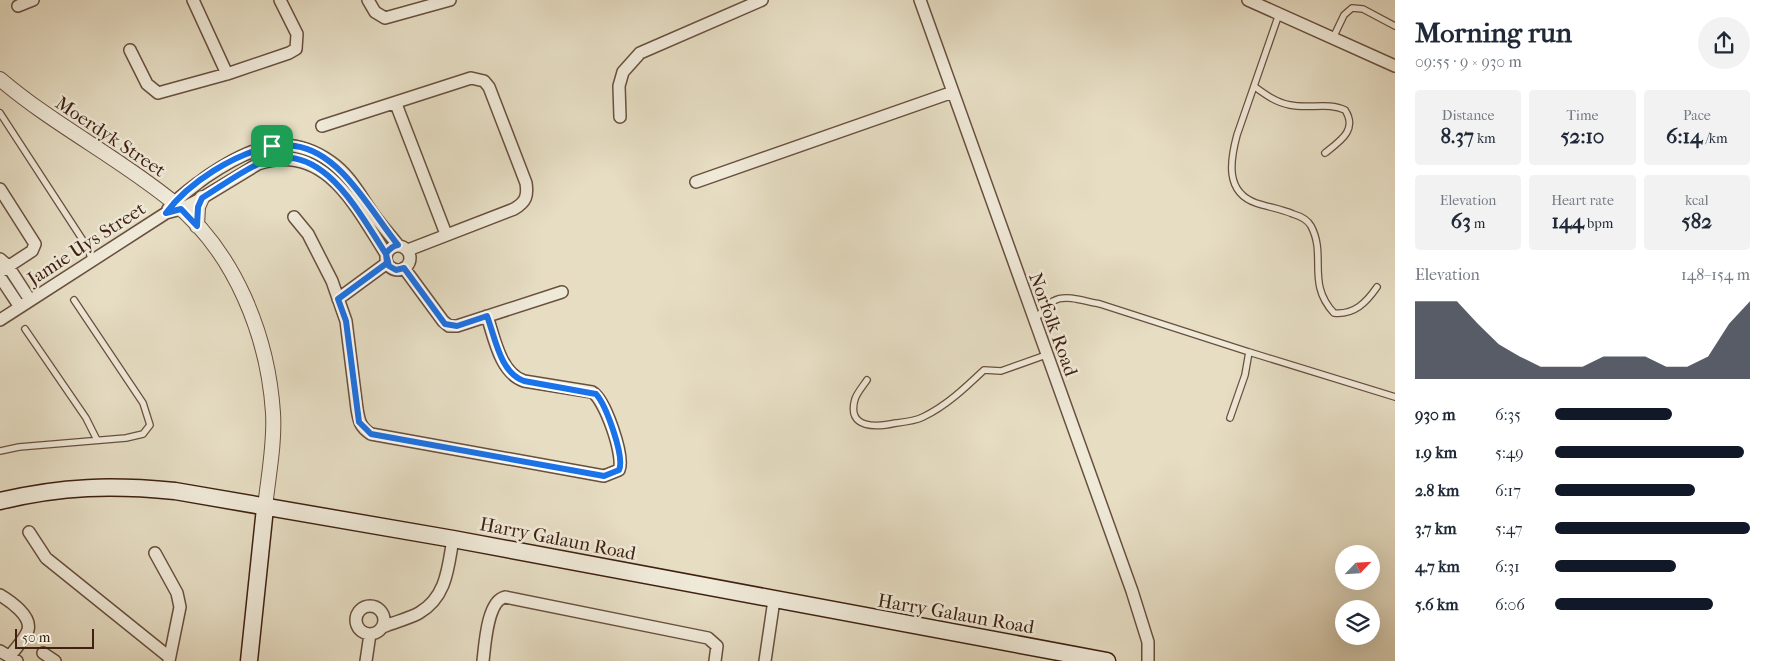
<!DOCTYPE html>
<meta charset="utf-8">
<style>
:root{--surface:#fff;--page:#f2f2f3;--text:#1f2937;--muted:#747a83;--accent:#111827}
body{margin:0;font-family:"IM FELL French Canon",serif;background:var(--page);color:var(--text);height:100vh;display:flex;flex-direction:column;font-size:19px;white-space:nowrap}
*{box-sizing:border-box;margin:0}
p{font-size:16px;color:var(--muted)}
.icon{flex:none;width:28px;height:28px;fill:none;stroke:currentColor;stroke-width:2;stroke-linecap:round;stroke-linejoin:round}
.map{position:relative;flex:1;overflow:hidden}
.panel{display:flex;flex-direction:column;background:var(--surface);width:375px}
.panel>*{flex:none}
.needle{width:32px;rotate:65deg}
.fabs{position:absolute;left:1335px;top:545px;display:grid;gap:10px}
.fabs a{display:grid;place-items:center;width:45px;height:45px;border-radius:50%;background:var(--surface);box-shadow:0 5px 20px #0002;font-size:25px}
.scale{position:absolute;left:15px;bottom:12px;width:79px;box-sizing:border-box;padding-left:5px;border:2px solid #3f2011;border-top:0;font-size:14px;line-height:18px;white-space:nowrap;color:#3f2011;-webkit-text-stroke:4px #efe9d8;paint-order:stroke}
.pin{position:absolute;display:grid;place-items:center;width:42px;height:42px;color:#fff;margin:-21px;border-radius:10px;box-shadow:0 2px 8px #0006}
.round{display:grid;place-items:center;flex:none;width:52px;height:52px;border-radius:26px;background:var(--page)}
.headline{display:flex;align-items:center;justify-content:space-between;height:85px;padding:0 20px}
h1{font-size:28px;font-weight:700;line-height:38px}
.figures{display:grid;grid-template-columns:repeat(3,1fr);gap:8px;height:85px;padding:5px 20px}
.figures div{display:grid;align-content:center;border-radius:5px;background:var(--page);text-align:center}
.figures b{font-size:21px;font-weight:700}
.figures small{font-size:14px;font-weight:400}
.figures p{font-size:14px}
.chart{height:140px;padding:10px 20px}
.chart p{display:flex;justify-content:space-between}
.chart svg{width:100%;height:90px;margin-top:5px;fill:var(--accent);opacity:.7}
ul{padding:0 20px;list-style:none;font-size:16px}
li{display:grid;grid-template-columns:80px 60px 1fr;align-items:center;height:38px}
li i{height:12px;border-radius:6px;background:var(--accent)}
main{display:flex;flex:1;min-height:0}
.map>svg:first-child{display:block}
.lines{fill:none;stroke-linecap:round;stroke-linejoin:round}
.service-casing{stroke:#694f3e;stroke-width:8}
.minor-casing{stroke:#694f3e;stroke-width:14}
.tertiary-casing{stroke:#694f3e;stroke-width:16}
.secondary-casing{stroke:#3f2011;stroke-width:19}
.service{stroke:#efe9d8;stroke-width:5.5}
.minor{stroke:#efe9d8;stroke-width:11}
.tertiary{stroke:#efe9d8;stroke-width:14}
.secondary{stroke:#efe9d8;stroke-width:16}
.route-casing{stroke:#fff;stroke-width:10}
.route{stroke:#1a73e8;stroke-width:6}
.labels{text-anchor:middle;stroke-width:5;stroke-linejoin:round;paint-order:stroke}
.street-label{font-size:19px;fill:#3f2011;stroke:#efe9d8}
</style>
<main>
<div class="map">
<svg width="1395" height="661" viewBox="0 0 1395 661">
<rect width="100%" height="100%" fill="#e6ddc3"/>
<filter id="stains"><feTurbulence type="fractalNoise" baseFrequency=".004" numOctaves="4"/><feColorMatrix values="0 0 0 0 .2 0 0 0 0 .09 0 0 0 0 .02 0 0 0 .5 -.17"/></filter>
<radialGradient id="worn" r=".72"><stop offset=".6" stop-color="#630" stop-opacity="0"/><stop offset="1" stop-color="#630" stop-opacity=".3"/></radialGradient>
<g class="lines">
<defs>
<path id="service" d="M1279,14L1237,135C1230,161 1225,192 1256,203C1268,207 1281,209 1293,214C1300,216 1307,219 1311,226C1327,256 1306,283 1334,313C1354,315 1366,303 1377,287
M1333,38L1344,15L1352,8L1363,9L1395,26
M1255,87C1266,95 1277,103 1290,105C1308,109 1329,102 1345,110C1358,130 1340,141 1325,153
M0,113L86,245L92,260
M1036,319C1056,289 1068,298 1100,304L1249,352L1245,375L1230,418
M25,329L86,418L97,440
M1249,352L1395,397
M867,380C863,386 857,393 855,399C846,430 878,427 896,423C905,422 915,421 923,417C946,406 965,388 984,370L1001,371L1046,355
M0,451L19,447L126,438L143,434L150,425L143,403L74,300"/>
<path id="minor" d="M193,0L227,74
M368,0L375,12L385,18L450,0
M920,0L1132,591L1148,642V661
M1248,0L1395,66
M18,6L33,0
M130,50L147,84L158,93L227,74L289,53L296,49L297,34L280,0
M396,104L446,234
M620,117L619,86L623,72L640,53L762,0
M322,126L471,78L484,81L489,87L526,183C528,196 526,202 514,209L408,250
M696,182L953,92
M0,189L35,244L32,251L0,272
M168,209C179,196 193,187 206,177C247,149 286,130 331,162C350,175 361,197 374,215C382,226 390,235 398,245
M294,217L308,234L332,281L346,321L357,409C359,421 360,427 371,434L604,476L619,470C625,457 605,399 592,392L524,381C500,373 494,337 487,316
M386 258a12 12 0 1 1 24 0a12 12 0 1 1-24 0Z
M0,259L8,266L30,300
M404,268L443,321L449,326H457L562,292
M0,277L20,307
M338,299L387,263
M0,320L166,213L181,209L202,198L258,164C325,141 356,207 386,254
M29,532L46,558L169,657
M155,553L177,593L180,607L169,661
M0,595C10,601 32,616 28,630C25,639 15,649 10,656
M356 620a14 14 0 1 1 28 0a14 14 0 1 1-28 0Z
M383,627C394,622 408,619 419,613C447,597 448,567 453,539
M0,651L17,661
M43,653L55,661
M366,661L370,634
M483,661C485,645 487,601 505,597L708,638L717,646L715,661
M765,661L774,600"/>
<path id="tertiary" d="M0,79C54,125 118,157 173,202C235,252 268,336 273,413C275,444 268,477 265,508
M197,226L198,207L202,198"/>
<path id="secondary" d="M0,501C63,486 112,485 175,491L453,539L1107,661
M249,661L265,508"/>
</defs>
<!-- service casing -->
<use href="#service" class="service-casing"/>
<!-- minor casing -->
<use href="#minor" class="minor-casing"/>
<!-- tertiary casing -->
<use href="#tertiary" class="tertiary-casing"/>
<!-- secondary casing -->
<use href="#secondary" class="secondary-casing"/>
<!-- service -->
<use href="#service" class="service"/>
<!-- minor -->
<use href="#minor" class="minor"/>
<!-- tertiary -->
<use href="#tertiary" class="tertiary"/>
<!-- secondary -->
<use href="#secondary" class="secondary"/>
</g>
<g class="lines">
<defs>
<path id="route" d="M272,146C234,154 189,182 166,213L181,209L197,226L198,207L202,198C220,187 239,173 258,164C320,134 359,213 386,254L389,266L396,270L404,268L445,324L457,326L487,316C495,337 500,373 524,381L596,394C606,405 625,457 619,470L604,476L371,434L359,422L346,321L338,299L387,263L386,254C389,249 392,246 398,245C371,212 341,152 295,146C288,145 280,146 272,146"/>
</defs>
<!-- route casing -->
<use href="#route" class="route-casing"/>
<!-- route -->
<use href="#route" class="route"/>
</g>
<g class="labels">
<!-- street labels -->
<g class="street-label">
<text transform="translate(111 136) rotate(34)" y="7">Moerdyk Street</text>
<text transform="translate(86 243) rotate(-33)" y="7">Jamie Uys Street</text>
<text transform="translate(1054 324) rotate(70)" y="7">Norfolk Road</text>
<text transform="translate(558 538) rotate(11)" y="7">Harry Galaun Road</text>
<text transform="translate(956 613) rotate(10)" y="7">Harry Galaun Road</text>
</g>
</g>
<rect width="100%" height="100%" filter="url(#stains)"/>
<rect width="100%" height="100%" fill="url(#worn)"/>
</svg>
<div class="fabs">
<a><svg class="needle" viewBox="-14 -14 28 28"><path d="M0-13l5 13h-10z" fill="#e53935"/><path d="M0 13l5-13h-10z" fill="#747a83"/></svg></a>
<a><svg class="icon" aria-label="layers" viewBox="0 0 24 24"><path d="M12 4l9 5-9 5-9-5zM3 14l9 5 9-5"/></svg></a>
</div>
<div class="scale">50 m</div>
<div class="pin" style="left:272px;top:146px;background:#1e9e55"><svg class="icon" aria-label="arrive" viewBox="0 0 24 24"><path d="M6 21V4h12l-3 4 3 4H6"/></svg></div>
</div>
<section class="panel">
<div class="headline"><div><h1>Morning run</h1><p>09:55 · 9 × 930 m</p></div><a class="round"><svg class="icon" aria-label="share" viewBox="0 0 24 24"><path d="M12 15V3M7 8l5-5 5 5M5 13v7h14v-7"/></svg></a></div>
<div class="figures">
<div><p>Distance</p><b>8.37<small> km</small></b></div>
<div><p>Time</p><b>52:10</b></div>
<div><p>Pace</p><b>6:14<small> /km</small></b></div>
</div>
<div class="figures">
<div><p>Elevation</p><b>63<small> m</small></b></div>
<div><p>Heart rate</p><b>144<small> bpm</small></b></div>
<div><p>kcal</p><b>582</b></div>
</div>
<div class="chart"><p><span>Elevation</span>148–154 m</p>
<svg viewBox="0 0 160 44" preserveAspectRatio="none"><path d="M0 44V6L10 6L20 6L30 17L40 27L50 33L60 38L70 38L80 38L90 33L100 33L110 33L120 38L130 38L140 33L150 17L160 6V44z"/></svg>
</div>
<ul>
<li><b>930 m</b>6:35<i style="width:60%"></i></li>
<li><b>1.9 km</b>5:49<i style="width:97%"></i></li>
<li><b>2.8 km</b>6:17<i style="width:72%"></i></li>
<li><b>3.7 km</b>5:47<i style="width:100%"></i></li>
<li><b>4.7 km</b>6:31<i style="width:62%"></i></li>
<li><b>5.6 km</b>6:06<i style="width:81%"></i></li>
</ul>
</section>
</main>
